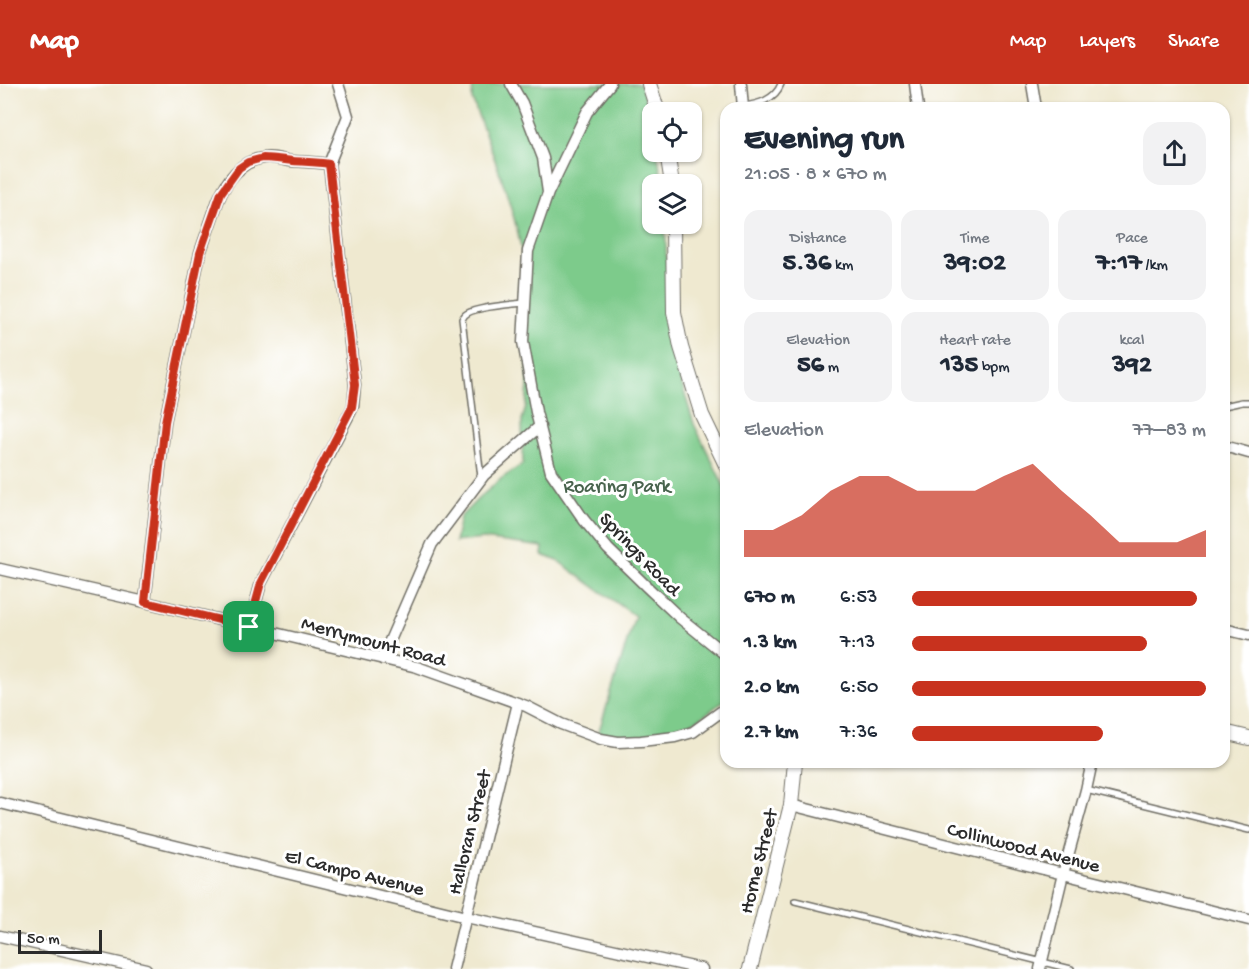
<!DOCTYPE html>
<meta charset="utf-8">
<style>
:root{--surface:#fff;--page:#f2f2f3;--text:#1f2937;--muted:#747a83;--accent:#c8321e}
body{margin:0;font-family:"Gochi Hand",sans-serif;background:var(--page);color:var(--text);height:100vh;display:flex;flex-direction:column;font-size:22px;white-space:nowrap}
*{box-sizing:border-box;margin:0}
p{font-size:20px;color:var(--muted)}
.icon{flex:none;width:33px;height:33px;fill:none;stroke:currentColor;stroke-width:2;stroke-linecap:round;stroke-linejoin:round}
.map{position:relative;flex:1;overflow:hidden}
.side{position:absolute;left:720px;top:18px;width:510px;height:666px;display:flex;flex-direction:column;background:var(--surface);border-radius:18px;box-shadow:0 2px 4px #0004}
.side>*{flex:none}
.tools{position:absolute;left:642px;top:18px;display:grid;gap:12px}
.tools a{display:grid;place-items:center;width:60px;height:60px;border-radius:12px;background:var(--surface);box-shadow:0 2px 4px #0004;font-size:30px}
.scale{position:absolute;left:18px;bottom:15px;width:84px;box-sizing:border-box;padding-left:6px;border:3px solid #2b2b2b;border-top:0;font-size:16px;line-height:21px;white-space:nowrap;color:#2b2b2b;-webkit-text-stroke:4px #fff;paint-order:stroke}
.pin{position:absolute;display:grid;place-items:center;width:51px;height:51px;color:#fff;margin:-26px;border-radius:12px;box-shadow:0 3px 9px #0006}
.round{display:grid;place-items:center;flex:none;width:63px;height:63px;border-radius:18px;background:var(--page)}
.overview{display:flex;align-items:center;justify-content:space-between;height:102px;padding:0 24px}
h1{font-size:33px;font-weight:800;line-height:45px}
.figures{display:grid;grid-template-columns:repeat(3,1fr);gap:9px;height:102px;padding:6px 24px}
.figures div{display:grid;align-content:center;border-radius:15px;background:var(--page);text-align:center}
.figures b{font-size:26px;font-weight:800}
.figures small{font-size:16px;font-weight:400}
.figures p{font-size:16px}
.chart{height:168px;padding:12px 24px}
.chart p{display:flex;justify-content:space-between}
.chart svg{width:100%;height:108px;margin-top:6px;fill:var(--accent);opacity:.7}
ul{padding:0 24px;list-style:none;font-size:20px}
li{display:grid;grid-template-columns:96px 72px 1fr;align-items:center;height:45px}
li i{height:15px;border-radius:8px;background:var(--accent)}
header{display:flex;align-items:center;gap:36px;box-sizing:border-box;height:84px;padding:0 30px;background:var(--accent);color:#fff}
header strong{font-size:28px}
nav{display:flex;gap:33px;margin-inline-start:auto;font-size:21px}
.map>svg:first-child{display:block}
.green{fill:#7dcb8b;stroke:#547b5b;stroke-width:1.5}
.lines{fill:none;stroke-linecap:round;stroke-linejoin:round}
.service-casing{stroke:#706e65;stroke-width:8}
.minor-casing{stroke:#706e65;stroke-width:13}
.tertiary-casing{stroke:#706e65;stroke-width:16}
.service{stroke:#fff;stroke-width:5}
.minor{stroke:#fff;stroke-width:10}
.tertiary{stroke:#fff;stroke-width:14}
.route-casing{stroke:#fff;stroke-width:12}
.route{stroke:#c8321e;stroke-width:8}
.labels{text-anchor:middle;stroke-width:6;stroke-linejoin:round;paint-order:stroke}
.park-label{font-size:20px;fill:#48634d;stroke:#fff}
.street-label{font-size:20px;fill:#2b2b2b;stroke:#fff}
</style>
<header>
<strong>Map</strong>
<nav><a>Map</a><a>Layers</a><a>Share</a></nav>
</header>
<div class="map">
<svg width="1249" height="885" viewBox="0 0 1249 885">
<rect width="100%" height="100%" fill="#fff"/>
<filter id="ink" filterUnits="userSpaceOnUse"><feTurbulence type="fractalNoise" baseFrequency=".0167" numOctaves="2"/><feDisplacementMap in="SourceGraphic" scale="12" xChannelSelector="R" yChannelSelector="G"/><feConvolveMatrix kernelMatrix="1 2 1 2 8 2 1 2 1" color-interpolation-filters="sRGB"/></filter>
<filter id="wash" filterUnits="userSpaceOnUse"><feTurbulence type="fractalNoise" baseFrequency=".008" numOctaves="4" result="noise"/><feDisplacementMap in="SourceGraphic" scale="24" xChannelSelector="R" yChannelSelector="G"/><feGaussianBlur stdDeviation="1.35" result="paint"/><feColorMatrix in="noise" values="0 0 0 0 0 0 0 0 0 0 0 0 0 0 0 0 0 1.4 0 .05"/><feComposite in="paint" operator="in"/></filter>
<g filter="url(#wash)">
<rect width="100%" height="100%" fill="#efe9d0"/>
<!-- green -->
<path class="green" d="M473,0H640L651,29L652,40V68H657L663,100H652V140H665L668,215L672,255L682,301L694,340L726,406V615L702,633L674,649L618,655L598,650L635,532L558,477L542,471L543,463L483,455L455,458L460,433L479,414L502,394L523,380L522,336L526,323L528,302L524,182C516,124 492,69 472,15Z"/>
</g>
<g filter="url(#ink)">
<g class="lines">
<defs>
<path id="service" d="M743,22C758,20 775,16 781,0
M1224,322L1242,318H1249
M481,393L462,235C463,234 464,232 465,231C472,223 514,220 525,219
M1086,706L1249,746
M795,817L1071,885"/>
<path id="minor" d="M511,0L522,19L543,74L548,108
M610,0L587,28L548,109L528,167L523,258L536,328L551,388L584,436L608,465L647,503L680,534L726,571
M741,0L743,24
M915,0L918,24
M1032,0L1036,24
M1224,362L1249,369
M0,485L145,518L417,583L526,622L561,640L601,655L618,658L641,657L675,653L693,648L726,624
M145,518L165,338L200,169L218,117C226,97 241,76 264,74C273,72 282,76 291,77C304,78 316,78 329,80
M249,543L261,499L353,323L355,301L329,80L348,32L338,0
M1224,545L1249,551
M382,575L432,460L484,391L540,342
M0,719L466,833L702,885
M791,721L1063,790L1249,836
M0,852L146,885
M453,885L518,619
M1040,885L1063,790L1086,706L1092,678"/>
<path id="tertiary" d="M649,0L658,28
M667,68L672,100
M673,140L674,228L681,263L702,331L726,381
M1224,648L1249,654
M750,885L791,721L795,678"/>
</defs>
<!-- service casing -->
<use href="#service" class="service-casing"/>
<!-- minor casing -->
<use href="#minor" class="minor-casing"/>
<!-- tertiary casing -->
<use href="#tertiary" class="tertiary-casing"/>
<!-- service -->
<use href="#service" class="service"/>
<!-- minor -->
<use href="#minor" class="minor"/>
<!-- tertiary -->
<use href="#tertiary" class="tertiary"/>
</g>
</g>
<g class="lines" filter="url(#ink)">
<defs>
<path id="route" d="M263,74C273,74 283,76 293,77C305,78 317,78 329,80L355,301L352,323L261,499L249,543L145,518L165,338L200,169L221,109L239,84L248,78Z"/>
</defs>
<!-- route casing -->
<use href="#route" class="route-casing"/>
<!-- route -->
<use href="#route" class="route"/>
</g>
<g class="labels">
<!-- park labels -->
<g class="park-label">
<text x="617" y="408">Roaring Park</text>
</g>
<!-- street labels -->
<g class="street-label">
<text transform="translate(641 469) rotate(46)" y="7">Springs Road</text>
<text transform="translate(374 556) rotate(15)" y="7">Merrymount Road</text>
<text transform="translate(468 748) rotate(-76)" y="7">Halloran Street</text>
<text transform="translate(1024 762) rotate(14)" y="7">Collinwood Avenue</text>
<text transform="translate(757 777) rotate(-76)" y="7">Horne Street</text>
<text transform="translate(355 787) rotate(14)" y="7">El Campo Avenue</text>
</g>
</g>
</svg>
<div class="tools">
<a><svg class="icon" aria-label="locate" viewBox="0 0 24 24"><circle cx="12" cy="12" r="6"/><path d="M12 2v4M12 18v4M2 12h4M18 12h4"/></svg></a>
<a><svg class="icon" aria-label="layers" viewBox="0 0 24 24"><path d="M12 4l9 5-9 5-9-5zM3 14l9 5 9-5"/></svg></a>
</div>
<div class="scale">50 m</div>
<div class="pin" style="left:249px;top:543px;background:#1e9e55"><svg class="icon" aria-label="arrive" viewBox="0 0 24 24"><path d="M6 21V4h12l-3 4 3 4H6"/></svg></div>
<section class="side">
<div class="overview"><div><h1>Evening run</h1><p>21:05 · 8 × 670 m</p></div><a class="round"><svg class="icon" aria-label="share" viewBox="0 0 24 24"><path d="M12 15V3M7 8l5-5 5 5M5 13v7h14v-7"/></svg></a></div>
<div class="figures">
<div><p>Distance</p><b>5.36<small> km</small></b></div>
<div><p>Time</p><b>39:02</b></div>
<div><p>Pace</p><b>7:17<small> /km</small></b></div>
</div>
<div class="figures">
<div><p>Elevation</p><b>56<small> m</small></b></div>
<div><p>Heart rate</p><b>135<small> bpm</small></b></div>
<div><p>kcal</p><b>392</b></div>
</div>
<div class="chart"><p><span>Elevation</span>77–83 m</p>
<svg viewBox="0 0 160 44" preserveAspectRatio="none"><path d="M0 44V33L10 33L20 27L30 17L40 11L50 11L60 17L70 17L80 17L90 11L100 6L110 17L120 27L130 38L140 38L150 38L160 33V44z"/></svg>
</div>
<ul>
<li><b>670 m</b>6:53<i style="width:97%"></i></li>
<li><b>1.3 km</b>7:13<i style="width:80%"></i></li>
<li><b>2.0 km</b>6:50<i style="width:100%"></i></li>
<li><b>2.7 km</b>7:36<i style="width:65%"></i></li>
</ul>
</section>
</div>
